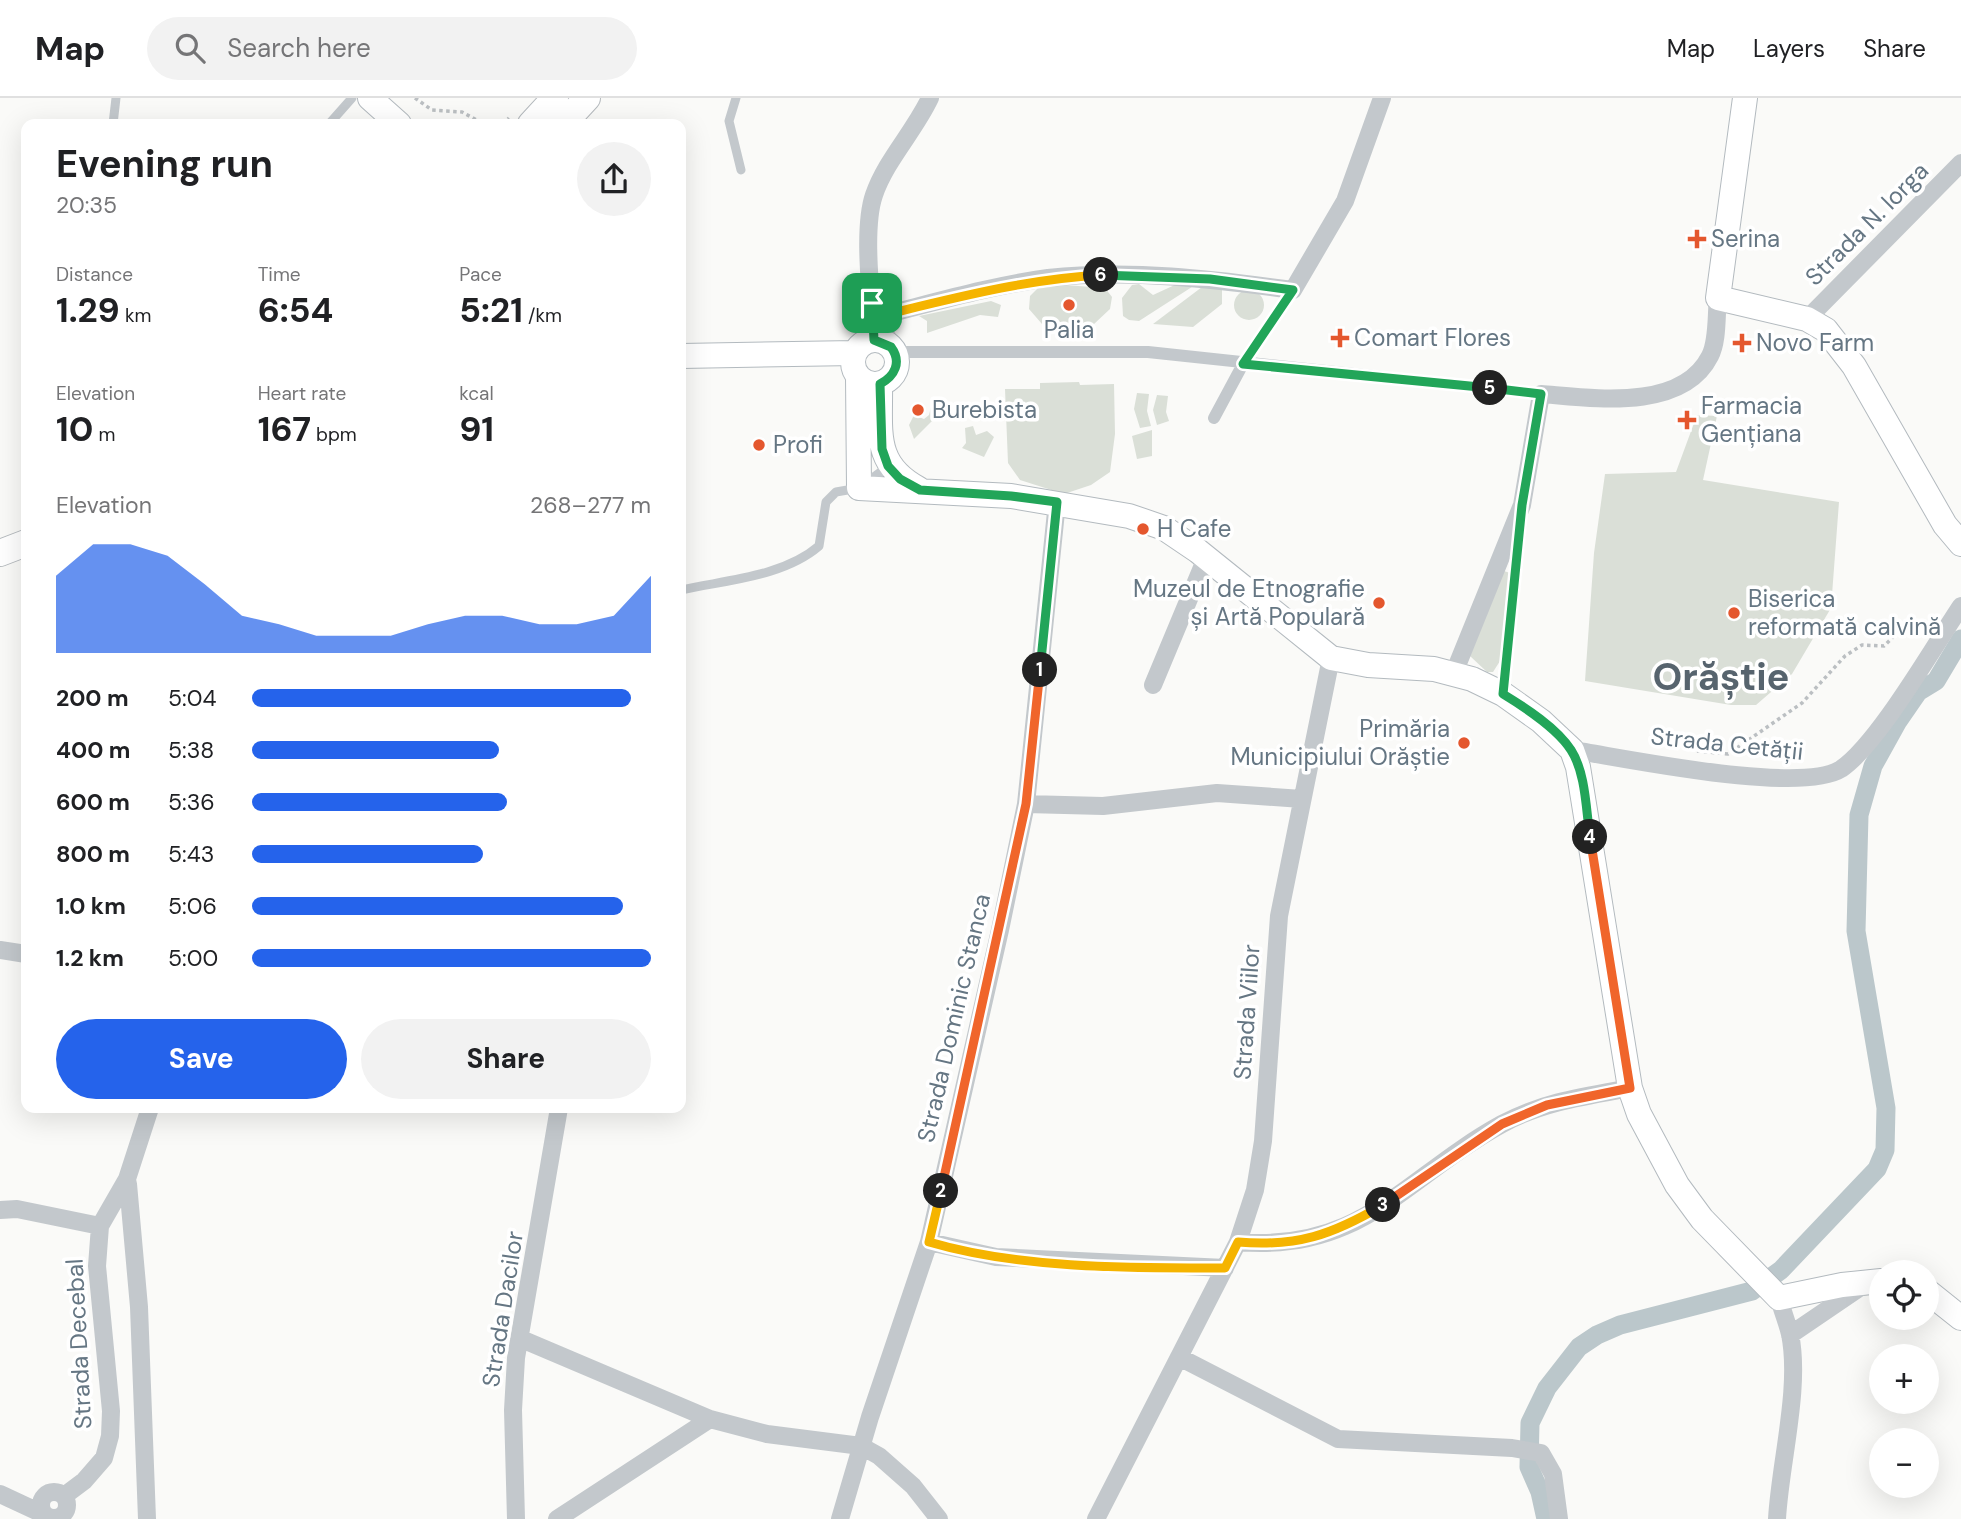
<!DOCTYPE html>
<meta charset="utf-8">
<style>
:root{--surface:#fff;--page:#f2f2f2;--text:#202124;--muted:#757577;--line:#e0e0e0;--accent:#2563eb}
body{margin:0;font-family:"DM Sans",sans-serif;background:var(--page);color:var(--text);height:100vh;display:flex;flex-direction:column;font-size:26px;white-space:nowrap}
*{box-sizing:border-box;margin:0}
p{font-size:23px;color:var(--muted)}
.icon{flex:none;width:38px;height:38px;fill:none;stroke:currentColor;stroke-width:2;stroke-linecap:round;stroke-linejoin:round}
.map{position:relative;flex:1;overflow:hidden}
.panel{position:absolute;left:21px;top:21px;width:665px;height:994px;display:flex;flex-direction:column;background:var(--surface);border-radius:14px;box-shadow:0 7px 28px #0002}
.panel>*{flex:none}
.tools{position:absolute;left:1869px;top:1162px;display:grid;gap:14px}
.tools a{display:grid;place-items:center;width:70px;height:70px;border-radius:50%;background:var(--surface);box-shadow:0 7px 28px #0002;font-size:35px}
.pin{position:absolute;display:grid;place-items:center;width:60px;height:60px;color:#fff;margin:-30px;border-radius:14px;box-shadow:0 4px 10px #0006}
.km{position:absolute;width:35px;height:35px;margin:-18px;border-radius:50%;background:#222;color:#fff;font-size:19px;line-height:35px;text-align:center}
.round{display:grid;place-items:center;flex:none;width:74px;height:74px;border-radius:37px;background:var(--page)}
.overview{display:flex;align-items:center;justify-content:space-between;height:119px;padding:0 35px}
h1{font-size:38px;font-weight:700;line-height:52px}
.metrics{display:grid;grid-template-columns:repeat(3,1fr);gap:10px;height:119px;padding:7px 35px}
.metrics div{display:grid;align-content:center}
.metrics b{font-size:35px;font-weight:700}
.metrics small{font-size:19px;font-weight:400}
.metrics p{font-size:19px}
.chart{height:196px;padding:14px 35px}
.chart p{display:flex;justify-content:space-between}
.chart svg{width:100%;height:126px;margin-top:7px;fill:var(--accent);opacity:.7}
.cta{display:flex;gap:14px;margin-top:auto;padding:14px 35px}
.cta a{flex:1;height:80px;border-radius:42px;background:var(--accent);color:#fff;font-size:28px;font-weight:700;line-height:80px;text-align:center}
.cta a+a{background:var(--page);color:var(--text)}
ul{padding:0 35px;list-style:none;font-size:23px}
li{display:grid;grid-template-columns:112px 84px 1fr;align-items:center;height:52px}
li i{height:18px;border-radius:9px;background:var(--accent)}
header{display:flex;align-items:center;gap:42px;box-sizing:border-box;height:98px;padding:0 35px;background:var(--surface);border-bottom:2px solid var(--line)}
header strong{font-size:33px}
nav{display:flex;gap:38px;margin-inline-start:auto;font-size:24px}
.search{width:490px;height:63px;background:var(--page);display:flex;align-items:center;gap:18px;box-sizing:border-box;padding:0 24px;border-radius:38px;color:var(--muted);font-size:26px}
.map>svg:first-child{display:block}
.green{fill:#dadfd7}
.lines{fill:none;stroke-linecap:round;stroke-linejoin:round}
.canal{stroke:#bbc7cb;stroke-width:19}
.secondary-casing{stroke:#b3babf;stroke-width:26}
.primary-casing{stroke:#b5babe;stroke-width:28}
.path{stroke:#bbbfc2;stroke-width:3.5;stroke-dasharray:3.5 3.5;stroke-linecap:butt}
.service{stroke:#c3c8cc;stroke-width:9}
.pedestrian{stroke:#c3c8cc;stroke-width:12}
.minor{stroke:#c3c8cc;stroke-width:18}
.secondary{stroke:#fff;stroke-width:24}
.primary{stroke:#fff;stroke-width:26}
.split-1-casing{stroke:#fff;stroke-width:14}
.split-2-casing{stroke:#fff;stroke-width:14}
.split-3-casing{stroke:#fff;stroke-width:14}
.split-4-casing{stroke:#fff;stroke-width:14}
.split-5-casing{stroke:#fff;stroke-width:14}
.split-6-casing{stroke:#fff;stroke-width:14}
.split-7-casing{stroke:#fff;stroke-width:14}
.split-1{stroke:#22a559;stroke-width:9}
.split-2{stroke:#f0652b;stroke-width:9}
.split-3{stroke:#f5b400;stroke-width:9}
.split-4{stroke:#f0652b;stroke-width:9}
.split-5{stroke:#22a559;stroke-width:9}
.split-6{stroke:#22a559;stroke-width:9}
.split-7{stroke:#f5b400;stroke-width:9}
.poi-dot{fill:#e4572e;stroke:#fff;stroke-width:2.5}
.labels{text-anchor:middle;stroke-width:7;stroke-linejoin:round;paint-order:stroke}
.street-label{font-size:24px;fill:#657683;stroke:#fff}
.poi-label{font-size:24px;fill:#657683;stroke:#fff;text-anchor:start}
.town-label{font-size:38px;font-weight:bold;fill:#57646e;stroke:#fff}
</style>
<header>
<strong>Map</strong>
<div class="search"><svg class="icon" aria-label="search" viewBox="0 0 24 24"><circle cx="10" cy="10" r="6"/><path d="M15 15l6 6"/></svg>Search here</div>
<nav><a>Map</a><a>Layers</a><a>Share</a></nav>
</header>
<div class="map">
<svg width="1961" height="1421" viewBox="0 0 1961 1421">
<rect width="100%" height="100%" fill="#fafaf8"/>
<!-- green -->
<path class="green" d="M1179,185L1195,187L1139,223L1129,222L1123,218L1122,200L1132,187L1139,186L1153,197Z
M1065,187L1105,190L1112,199L1110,211L1094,226H1042L1029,211L1030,198L1038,190Z
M1202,189L1222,191V206L1193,229L1153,226Z
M1234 207a15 15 0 1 1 30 0a15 15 0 1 1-30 0Z
M991,203L1001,207L998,219L980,217L927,235V223L919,218Z
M1079,284L1080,287L1114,286L1115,336L1110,374L1091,387L1064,396L1020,382L1008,365L1005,291H1040V285Z
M1137,295L1149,296L1147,313L1151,328L1140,330L1134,311Z
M1157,297L1168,298L1166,314L1169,323L1157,327L1153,312Z
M931,309L945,310L914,341L909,327L914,317L924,321L929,317Z
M1697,317L1717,318L1703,382L1839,404L1831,510L1792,576L1756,607H1731L1585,583L1594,455L1605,376L1676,374Z
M973,328L976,337L987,333L994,339L984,359L962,350L966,345L965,330Z
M1152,332V358L1137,361L1132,338Z
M1504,473L1510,475L1500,563L1493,574H1487L1470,558Z"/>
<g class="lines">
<!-- canal -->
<path class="canal" d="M1546,1421L1540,1394L1529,1369L1530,1325L1547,1290L1579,1249L1597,1237L1620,1227L1752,1193L1781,1172L1877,1071L1885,1052L1886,1010L1856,833L1859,717L1873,668L1898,623L1918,594L1936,583L1961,541"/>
<defs>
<path id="secondary" d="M370,0L399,26
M1745,0L1718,200L1807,221L1826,232L1854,268L1945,427L1961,446
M853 264a22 22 0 1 1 44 0a22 22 0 1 1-44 0Z
M681,258L855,255
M858,279L859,390L1011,398L1129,418L1164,430L1198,453L1331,560L1368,567L1434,571L1472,581L1503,596L1541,623L1572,652L1578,669L1630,990L1639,1016L1677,1087L1702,1121L1779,1200L1842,1187L1881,1183
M880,286C881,333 872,366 919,391
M1927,1193L1961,1220"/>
<path id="primary" d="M531,26L555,0
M563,26L587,0
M0,455L26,445"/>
</defs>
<!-- secondary casing -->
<use href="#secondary" class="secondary-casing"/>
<!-- primary casing -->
<use href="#primary" class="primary-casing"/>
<!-- path -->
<path class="path" d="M415,0L432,12L462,14L484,26
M503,26L509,20
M1697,653L1728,656L1802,605L1845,558L1862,547L1884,548L1910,522"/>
<!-- service -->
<path class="service" d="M736,0L729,23L741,72
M113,26L116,0
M329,26L352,0
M681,492C725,482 783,479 819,448L826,404L836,394L859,390L889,368"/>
<!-- pedestrian -->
<path class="pedestrian" d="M895,254H1148L1541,296
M1214,320L1243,266L1293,192
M1503,596L1521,422"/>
<!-- minor -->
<path class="minor" d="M1807,221L1961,65
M874,242C872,204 862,132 874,97C886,62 914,34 930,0
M885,245L886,225L892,215C943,202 996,187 1048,180C1130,171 1212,181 1293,192L1345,103L1382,0
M1454,575L1522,407L1541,296C1592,300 1682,314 1710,258C1718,243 1716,217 1718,200
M1153,587L1206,460
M1572,652C1625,660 1800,697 1841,671C1878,646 1934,548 1961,508
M1026,706L1103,708L1217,695L1302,701
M0,852L26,856
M128,1086L139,1209L147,1421
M0,1112L17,1111L100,1128
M929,1144L996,1159L1225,1170
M1238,1144C1363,1155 1405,1079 1502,1026C1542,1004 1586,998 1630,990
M1790,1237L1865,1186
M519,1240L710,1321L767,1336L861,1348L879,1358L913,1388L939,1421
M1179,1259L1338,1341L1512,1350L1541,1355L1553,1376L1559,1421
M41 1407a13 13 0 1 1 26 0a13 13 0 1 1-26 0Z
M0,1396L45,1417
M64,1398L84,1383L104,1360L110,1338L111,1313L97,1168L100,1128L127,1081L150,1010
M516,1421L513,1312L516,1260L559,1010
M557,1421L710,1321
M840,1421L870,1319L929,1144L1000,832L1026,706L1057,404
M1096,1421L1238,1144L1255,1092L1263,1043L1279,818L1331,560
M1777,1421C1780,1365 1801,1290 1790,1236C1787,1224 1782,1212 1779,1200"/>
<!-- secondary -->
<use href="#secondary" class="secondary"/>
<!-- primary -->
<use href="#primary" class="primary"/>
</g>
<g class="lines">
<defs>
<path id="split-1" d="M872,205L874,242L891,249C902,264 895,278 880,286L882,351L888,368L900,381L920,392L1011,398L1057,404L1040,572"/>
<path id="split-2" d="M941,1093L1026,706L1040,572"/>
<path id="split-3" d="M941,1093L929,1144C1021,1171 1129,1170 1225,1170L1238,1144C1297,1149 1332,1137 1383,1107"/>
<path id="split-4" d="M1383,1107L1502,1026L1547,1007L1630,990L1590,739"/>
<path id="split-5" d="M1490,290L1541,296L1522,407L1503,596C1526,610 1557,630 1571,652C1586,675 1586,713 1590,739"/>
<path id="split-6" d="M1101,177L1210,181L1293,192L1243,266L1490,290"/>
<path id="split-7" d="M872,205L880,212L892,215C962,198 1029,181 1101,177"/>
</defs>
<!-- split-1 casing -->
<use href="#split-1" class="split-1-casing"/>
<!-- split-2 casing -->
<use href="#split-2" class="split-2-casing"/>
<!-- split-3 casing -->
<use href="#split-3" class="split-3-casing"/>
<!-- split-4 casing -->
<use href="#split-4" class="split-4-casing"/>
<!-- split-5 casing -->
<use href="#split-5" class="split-5-casing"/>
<!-- split-6 casing -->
<use href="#split-6" class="split-6-casing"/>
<!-- split-7 casing -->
<use href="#split-7" class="split-7-casing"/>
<!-- split-1 -->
<use href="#split-1" class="split-1"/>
<!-- split-2 -->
<use href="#split-2" class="split-2"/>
<!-- split-3 -->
<use href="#split-3" class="split-3"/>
<!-- split-4 -->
<use href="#split-4" class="split-4"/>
<!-- split-5 -->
<use href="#split-5" class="split-5"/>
<!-- split-6 -->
<use href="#split-6" class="split-6"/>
<!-- split-7 -->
<use href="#split-7" class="split-7"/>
</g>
<!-- markers -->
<g class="poi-dot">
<path d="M1693.5 130.5h7v7h7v7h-7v7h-7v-7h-7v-7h7z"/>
<circle cx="1069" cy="207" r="7"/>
<path d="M1336.5 229.5h7v7h7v7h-7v7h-7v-7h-7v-7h7z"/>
<path d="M1738.5 234.5h7v7h7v7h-7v7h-7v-7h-7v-7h7z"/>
<circle cx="918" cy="312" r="7"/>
<path d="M1683.5 311.5h7v7h7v7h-7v7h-7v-7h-7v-7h7z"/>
<circle cx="759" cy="347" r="7"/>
<circle cx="1143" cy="431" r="7"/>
<circle cx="1379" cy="505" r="7"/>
<circle cx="1734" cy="515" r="7"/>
<circle cx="1464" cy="645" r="7"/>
</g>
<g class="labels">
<!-- street labels -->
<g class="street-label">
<text transform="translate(1867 126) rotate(-45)" y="8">Strada N. Iorga</text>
<text transform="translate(1727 646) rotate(6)" y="8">Strada Cetății</text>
<text transform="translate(1247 914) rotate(-86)" y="8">Strada Viilor</text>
<text transform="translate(954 920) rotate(-77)" y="8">Strada Dominic Stanca</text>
<text transform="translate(503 1211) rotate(-81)" y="8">Strada Dacilor</text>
<text transform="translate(79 1246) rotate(-93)" y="8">Strada Decebal</text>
</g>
<!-- poi labels -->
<g class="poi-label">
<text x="1711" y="149">Serina</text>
<text x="1069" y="240" text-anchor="middle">Palia</text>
<text x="1354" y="248">Comart Flores</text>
<text x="1756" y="253">Novo Farm</text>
<text x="1701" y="316">Farmacia<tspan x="1701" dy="28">Gențiana</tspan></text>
<text x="932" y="320">Burebista</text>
<text x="773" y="355">Profi</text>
<text x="1157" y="439">H Cafe</text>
<text x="1365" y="499" text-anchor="end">Muzeul de Etnografie<tspan x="1365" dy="28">și Artă Populară</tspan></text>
<text x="1748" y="509">Biserica<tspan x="1748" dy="28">reformată calvină</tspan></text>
<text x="1450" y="639" text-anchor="end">Primăria<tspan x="1450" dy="28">Municipiului Orăștie</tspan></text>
</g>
<!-- town labels -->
<g class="town-label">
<text x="1721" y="592">Orăștie</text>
</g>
</g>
</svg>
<div class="tools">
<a><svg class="icon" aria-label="locate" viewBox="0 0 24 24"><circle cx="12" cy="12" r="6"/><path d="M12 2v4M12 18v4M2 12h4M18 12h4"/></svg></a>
<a>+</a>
<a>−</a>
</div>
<div class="pin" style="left:872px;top:205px;background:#1e9e55"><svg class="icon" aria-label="arrive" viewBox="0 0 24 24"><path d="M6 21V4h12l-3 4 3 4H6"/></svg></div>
<b class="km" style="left:1040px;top:572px">1</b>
<b class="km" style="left:941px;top:1093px">2</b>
<b class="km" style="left:1383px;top:1107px">3</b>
<b class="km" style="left:1590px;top:739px">4</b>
<b class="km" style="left:1490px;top:290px">5</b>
<b class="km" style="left:1101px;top:177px">6</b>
<section class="panel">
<div class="overview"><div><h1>Evening run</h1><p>20:35</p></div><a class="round"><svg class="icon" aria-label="share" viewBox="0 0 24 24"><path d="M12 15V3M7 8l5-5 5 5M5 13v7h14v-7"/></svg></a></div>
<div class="metrics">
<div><p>Distance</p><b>1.29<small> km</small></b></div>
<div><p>Time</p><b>6:54</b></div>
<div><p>Pace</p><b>5:21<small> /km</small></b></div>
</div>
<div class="metrics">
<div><p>Elevation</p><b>10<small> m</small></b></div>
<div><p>Heart rate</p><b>167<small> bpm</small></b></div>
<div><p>kcal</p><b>91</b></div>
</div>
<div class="chart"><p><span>Elevation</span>268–277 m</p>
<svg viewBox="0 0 160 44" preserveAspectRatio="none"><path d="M0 44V17L10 6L20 6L30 10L40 20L50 31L60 34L70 38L80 38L90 38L100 34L110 31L120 31L130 34L140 34L150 31L160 17V44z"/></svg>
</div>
<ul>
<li><b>200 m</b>5:04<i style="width:95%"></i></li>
<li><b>400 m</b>5:38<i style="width:62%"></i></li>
<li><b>600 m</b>5:36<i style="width:64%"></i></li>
<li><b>800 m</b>5:43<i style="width:58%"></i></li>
<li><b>1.0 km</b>5:06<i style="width:93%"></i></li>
<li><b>1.2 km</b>5:00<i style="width:100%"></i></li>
</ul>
<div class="cta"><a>Save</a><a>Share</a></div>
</section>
</div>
